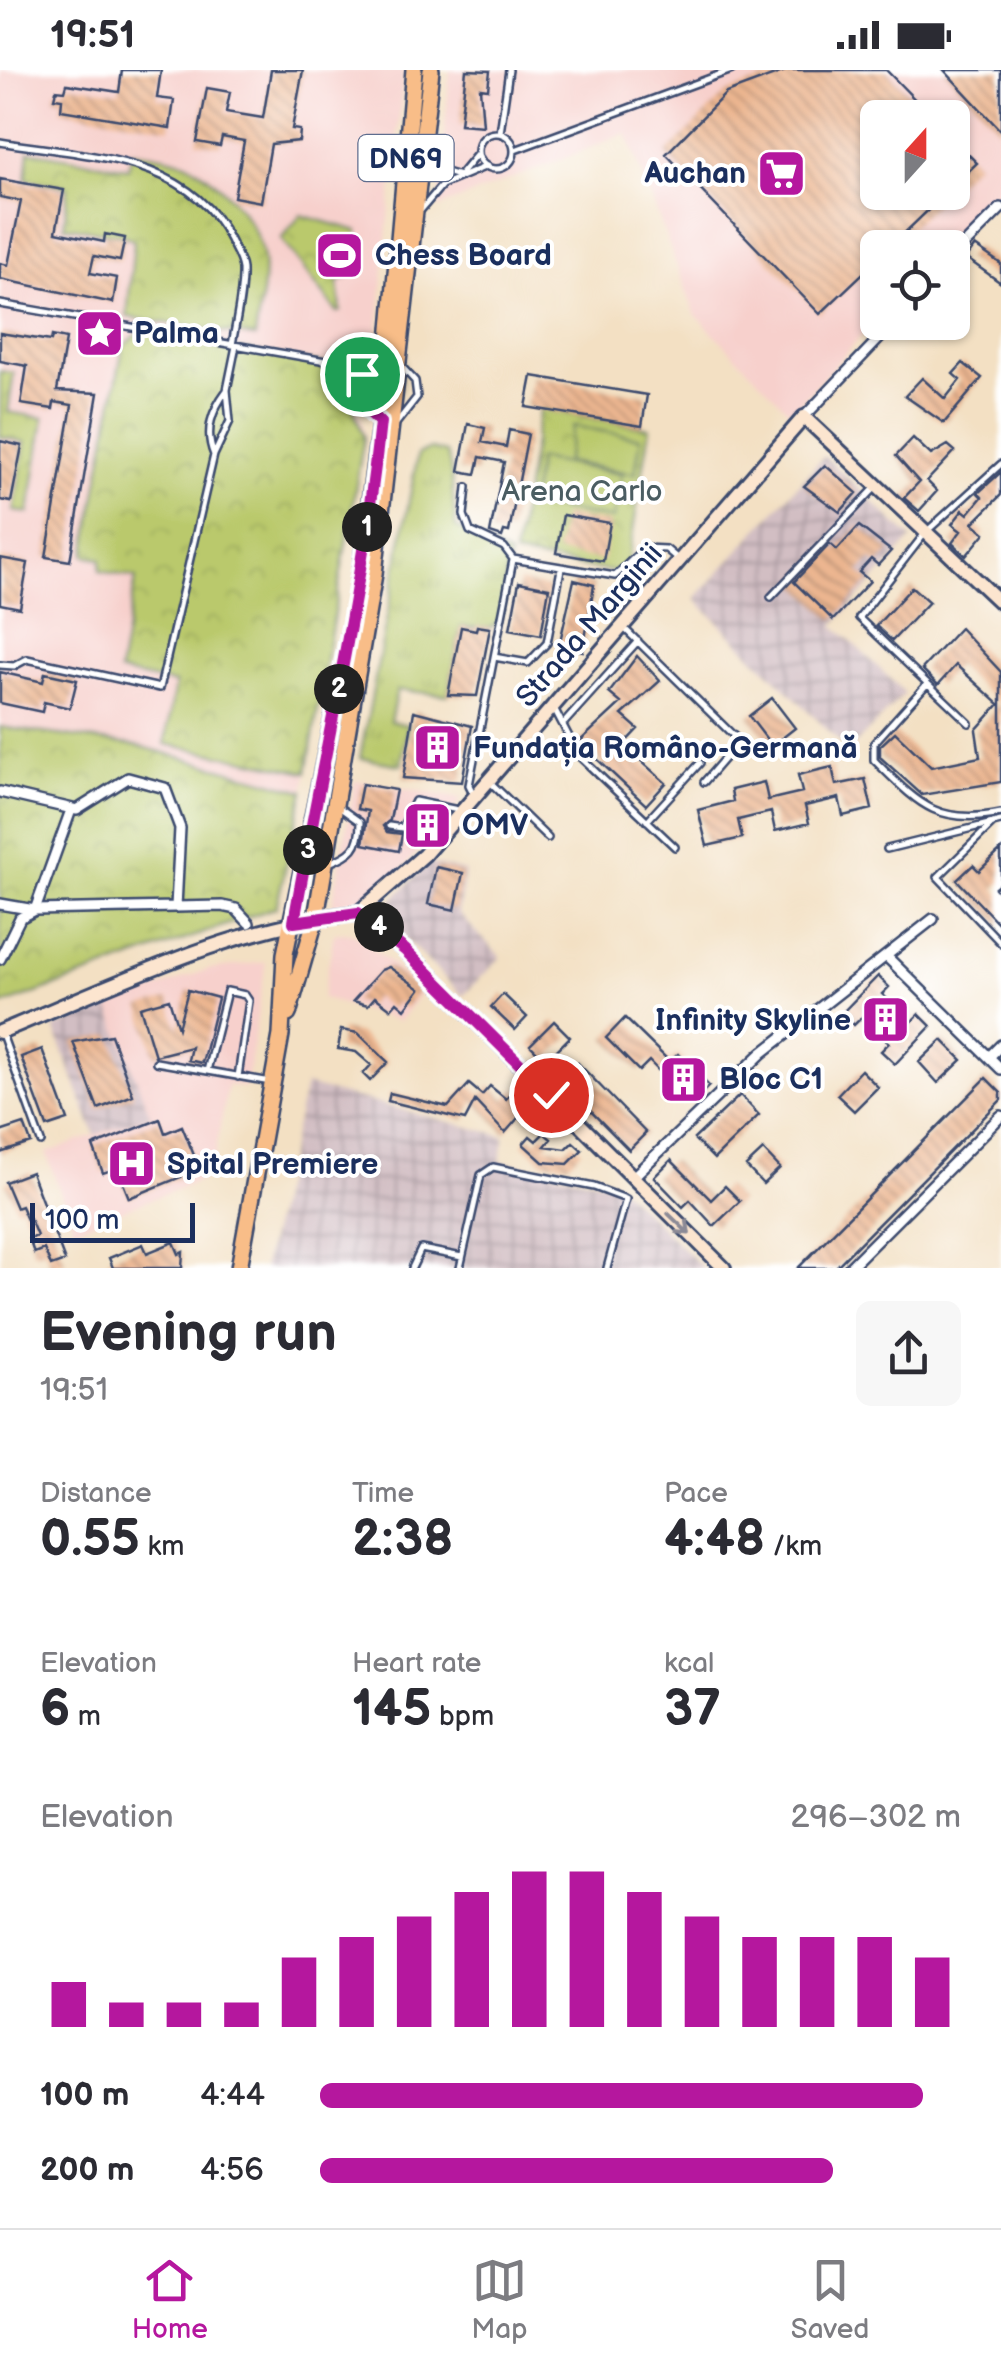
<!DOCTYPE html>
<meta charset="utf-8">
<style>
:root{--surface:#fff;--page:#f7f7f7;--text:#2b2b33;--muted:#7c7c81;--line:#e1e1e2;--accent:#b5179e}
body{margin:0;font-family:"Balsamiq Sans",sans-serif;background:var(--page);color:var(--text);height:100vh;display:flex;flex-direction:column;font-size:38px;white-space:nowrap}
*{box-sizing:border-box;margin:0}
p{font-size:32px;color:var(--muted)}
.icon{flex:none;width:55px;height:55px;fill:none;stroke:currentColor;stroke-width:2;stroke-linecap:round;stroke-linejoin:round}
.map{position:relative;height:1198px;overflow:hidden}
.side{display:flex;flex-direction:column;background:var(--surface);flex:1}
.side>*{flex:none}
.needle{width:65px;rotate:21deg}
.controls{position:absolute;left:860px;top:30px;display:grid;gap:20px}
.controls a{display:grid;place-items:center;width:110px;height:110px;border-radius:15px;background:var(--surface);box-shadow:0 2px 8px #0004;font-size:50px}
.scale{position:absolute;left:30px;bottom:25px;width:165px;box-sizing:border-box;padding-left:10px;border:5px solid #1b2f5e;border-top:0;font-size:28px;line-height:35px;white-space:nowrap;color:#1b2f5e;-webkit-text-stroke:8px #fff;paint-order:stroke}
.pin{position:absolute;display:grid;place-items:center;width:85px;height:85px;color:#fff;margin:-42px;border:5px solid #fff;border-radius:50%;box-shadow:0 2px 10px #0007}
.km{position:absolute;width:50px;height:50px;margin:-25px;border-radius:50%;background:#222;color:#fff;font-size:28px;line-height:50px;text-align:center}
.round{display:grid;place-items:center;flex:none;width:105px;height:105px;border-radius:15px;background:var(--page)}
.summary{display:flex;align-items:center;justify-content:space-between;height:170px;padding:0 40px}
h1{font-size:55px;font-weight:700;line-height:75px}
.metrics{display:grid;grid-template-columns:repeat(3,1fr);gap:15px;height:170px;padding:10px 40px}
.metrics div{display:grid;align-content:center}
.metrics b{font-size:50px;font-weight:700}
.metrics small{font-size:28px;font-weight:400}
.metrics p{font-size:28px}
.chart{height:280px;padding:20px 40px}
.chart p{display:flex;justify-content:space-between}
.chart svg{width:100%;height:180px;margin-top:10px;stroke:var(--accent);stroke-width:6}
ul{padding:0 40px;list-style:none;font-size:32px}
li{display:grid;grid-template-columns:160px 120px 1fr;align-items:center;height:75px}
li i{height:25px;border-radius:12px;background:var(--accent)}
.status{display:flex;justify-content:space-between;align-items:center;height:70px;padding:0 50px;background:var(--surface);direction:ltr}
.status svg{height:28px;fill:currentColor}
.menu{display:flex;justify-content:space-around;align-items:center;height:140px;border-top:2px solid var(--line);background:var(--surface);font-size:28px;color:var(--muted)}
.menu a{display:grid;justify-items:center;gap:5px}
.menu .current{color:var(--accent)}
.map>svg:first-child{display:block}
.built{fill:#f7d0cc;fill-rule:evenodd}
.industrial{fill:url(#industrial-grid)}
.grass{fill:url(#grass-tufts);stroke:#6a7c65;stroke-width:2.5}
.park{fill:url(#park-crowns);stroke:#6a7c65;stroke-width:2.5}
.garden{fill:#bac96c;stroke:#6a7c65;stroke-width:2.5}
.building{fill:url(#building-back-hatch)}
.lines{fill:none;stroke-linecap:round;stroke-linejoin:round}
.lane-casing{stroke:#3b4a6d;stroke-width:10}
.street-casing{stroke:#3b4a6d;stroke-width:14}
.secondary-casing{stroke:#3b4a6d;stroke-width:18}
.primary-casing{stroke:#3b4a6d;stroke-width:20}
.lane{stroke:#fff;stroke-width:5}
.street{stroke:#fff;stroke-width:9}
.secondary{stroke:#fce5cf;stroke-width:12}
.primary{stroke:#f8bd88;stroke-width:15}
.oneway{stroke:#8c8a96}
.route-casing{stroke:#fff;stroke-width:20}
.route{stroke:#b5179e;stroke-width:12}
.labels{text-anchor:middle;stroke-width:8;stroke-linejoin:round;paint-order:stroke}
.shield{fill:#fff;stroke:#5f6d8e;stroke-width:2.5}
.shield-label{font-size:28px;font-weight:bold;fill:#1b2f5e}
.poi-label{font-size:30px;font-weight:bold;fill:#1b2f5e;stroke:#fff;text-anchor:start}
.park-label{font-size:30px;fill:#4b5d62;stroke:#fff}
.street-label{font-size:30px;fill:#1b2f5e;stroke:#fff}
</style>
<div class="status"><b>19:51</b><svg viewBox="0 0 49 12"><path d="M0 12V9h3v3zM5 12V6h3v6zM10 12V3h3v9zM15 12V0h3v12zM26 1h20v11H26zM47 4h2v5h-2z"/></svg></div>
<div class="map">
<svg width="1001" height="1198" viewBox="0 0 1001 1198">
<defs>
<pattern id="industrial-grid" width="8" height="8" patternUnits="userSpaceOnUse" patternTransform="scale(2.5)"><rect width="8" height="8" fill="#d2bec3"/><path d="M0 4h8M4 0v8" fill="none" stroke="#aa9ba2"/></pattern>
<pattern id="grass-tufts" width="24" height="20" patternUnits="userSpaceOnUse" patternTransform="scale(2.5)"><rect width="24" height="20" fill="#bac96c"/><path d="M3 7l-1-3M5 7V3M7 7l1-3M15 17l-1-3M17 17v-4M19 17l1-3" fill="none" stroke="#9fad60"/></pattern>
<pattern id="park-crowns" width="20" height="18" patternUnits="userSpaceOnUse" patternTransform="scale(2.5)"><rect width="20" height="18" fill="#bac96c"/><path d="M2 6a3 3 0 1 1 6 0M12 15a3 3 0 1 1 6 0" fill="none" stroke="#9fad60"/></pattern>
<pattern id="building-back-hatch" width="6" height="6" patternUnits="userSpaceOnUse" patternTransform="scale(2.5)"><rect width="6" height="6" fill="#ecb690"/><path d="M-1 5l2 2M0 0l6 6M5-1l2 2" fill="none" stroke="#be9479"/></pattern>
</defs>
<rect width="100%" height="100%" fill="#fff"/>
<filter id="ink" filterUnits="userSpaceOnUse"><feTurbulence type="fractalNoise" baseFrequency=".01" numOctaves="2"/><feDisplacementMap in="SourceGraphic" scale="20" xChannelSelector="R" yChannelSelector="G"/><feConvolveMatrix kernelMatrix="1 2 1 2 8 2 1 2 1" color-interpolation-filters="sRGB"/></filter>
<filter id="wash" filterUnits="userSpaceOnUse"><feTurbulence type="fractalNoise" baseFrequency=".0048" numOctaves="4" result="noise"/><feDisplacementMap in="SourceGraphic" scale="40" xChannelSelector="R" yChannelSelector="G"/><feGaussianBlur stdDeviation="2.25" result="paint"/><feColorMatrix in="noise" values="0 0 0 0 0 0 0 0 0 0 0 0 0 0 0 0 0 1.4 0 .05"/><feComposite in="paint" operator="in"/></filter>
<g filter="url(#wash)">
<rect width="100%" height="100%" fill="#f3e0c3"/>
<!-- built -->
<path class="built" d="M0,0H404L376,278L361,293L351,313L366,368L304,721L139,676L0,657Z
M450,0H1001V128L976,143L944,177L878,178L877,249L791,343L695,244L627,63L438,138ZM878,48H952V122H878Z
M355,710L462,729L402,800L356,837H332Z
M343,862L355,864L423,920L399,951L322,928L334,864Z
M266,892L246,1018L228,1015L211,1106L74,1159L46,1083L149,1045L109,937L209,899Z"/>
<!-- industrial -->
<path class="industrial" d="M824,386L912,469L834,555L905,623L849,681L695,529Z
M429,793L465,802L458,843L501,887L463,926L379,843Z
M109,937L150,1045L95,1065L54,958Z
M305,1015L505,1066L500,1091L618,1115L703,1198H263Z"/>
<!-- grass -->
<path class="grass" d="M431,379L446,383C454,399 452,437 456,457L509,486L499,552L490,558L461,557L448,625L397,620L390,651L408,655L401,695L360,688L418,384Z"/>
<!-- park -->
<path class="park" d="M29,81L128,98L132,81C149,84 169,85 186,93C218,108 259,152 263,189C266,215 258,242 255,267L127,247L134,171L123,165L64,156L68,117L26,109Z
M301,145L358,161L353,204L338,212L341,241L337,242L281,169Z
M140,262L350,298L351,331L364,368L307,702L165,674L175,614L119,602L136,508L100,501L101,489L85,485L123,276Z
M0,301L14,303L8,342L44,348L29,443L14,441L25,372L0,367Z
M540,339L650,358L626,504L514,485Z
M0,657L139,676L304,721L276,837L0,936Z"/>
<!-- garden -->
<path class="garden" d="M573,356L641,368L635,404L566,392Z
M538,389L622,404L613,449L530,434Z"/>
<g id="blocks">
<!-- building -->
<path class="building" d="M122,0H161L157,28L174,30L170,58L61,40L62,29L54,28L56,20L65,21L67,14L119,22Z
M271,0H303L292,59L300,60L299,71L271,74L261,132L234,127L244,71L222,67L220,76L197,72L207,18L230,22L226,42L263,48Z
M466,0L490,1L488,19L480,18L483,56L460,54Z
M788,0H886L933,48H878V122H947L889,178H878V189L820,244L666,84L726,23Z
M944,0H1001V61Z
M952,68L977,93L952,117Z
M0,109L64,120L56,162L104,172L105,164L125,168L120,191L94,186L90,203L117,208L113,233L0,209V193L8,195L21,131L0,127Z
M975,176L1001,194V213L966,188Z
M0,263L51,271L52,266L66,269L57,321L98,323L70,491L46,487L72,335L54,332L53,339L21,334L27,296L0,291Z
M963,293L982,308L944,353L905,326L922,308L945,329L960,310L953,304Z
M532,306L647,325L642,356L526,337Z
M468,354L485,358L482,372L506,377L509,360L528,364L509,462L504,461L502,467L490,463L504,392L480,387L476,404L459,401Z
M913,368L931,385L948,375L955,381L927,411L937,421L919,441L904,428L919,412L896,386Z
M0,371L22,376L11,432L0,430Z
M825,395L857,423L840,442L804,416Z
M1001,402V425L973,453L985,463L966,486L952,473L961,461L952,454L963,440L968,444L982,427L978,423Z
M563,445L610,453L603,491L556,483Z
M859,456L891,481L878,495L871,489L859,502L870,511L833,550L794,512L830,474L837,480Z
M0,488L28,493L20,538L0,534Z
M574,510L594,515L583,581L559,576Z
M519,512L549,518L541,565L510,559Z
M912,517L929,532L892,571L876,556Z
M477,556L490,558L477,626L448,625L461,557L476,560Z
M960,558L1001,602V712L922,725L880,687V676L895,662L931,697L980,687L976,660L999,634L956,595L938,615L922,599Z
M637,586L660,611L622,645L638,659L623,675L666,713L646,735L579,672L621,633L609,623Z
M0,602L43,612L45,603L77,610L70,638L44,632L42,642L0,633Z
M772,628L795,658L772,676L749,646Z
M414,641L472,656L462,712L403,708Z
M832,697L836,715L865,709L872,739L843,746L839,728L805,736L809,753L775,761L771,742L738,750L742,768L707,776L698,740L733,731L731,720L764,712L768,730L802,722L798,705Z
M362,714L396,720L390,750L383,756L387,762L402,764L399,781L363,774L368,741L357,739Z
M1001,780V813L995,818L1001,825V856L957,810L973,795L979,801Z
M436,797L463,803L455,840L428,834Z
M389,897L420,919L405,939L397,932L391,939L375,927L368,935L353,931L381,900Z
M878,906L889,917L882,924L911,952L919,944L931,956L895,994L881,981L889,973L862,947L854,955L842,943Z
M188,920L218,928L202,993L188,990L191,977L155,986L140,937L169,929L178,958Z
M503,924L527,947L515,960L491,937Z
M625,948L670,992L678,984L709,1016L691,1034L649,991L639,1001L606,968Z
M554,951L570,967L546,991L530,975Z
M341,960L358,963L388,992L370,1011L363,1004L371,995L356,982L338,979Z
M111,965L133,1025L98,1039L73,972Z
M942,970L962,990L938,1013L919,992Z
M42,979L68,1050L47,1057L21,987Z
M578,993L646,1063L629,1080L560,1010Z
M861,1000L878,1017L854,1041L837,1025Z
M986,1008L1001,1023V1030L928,1104L835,1198H798Z
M469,1014L482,1025L490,1016L506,1029L515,1019L531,1033L505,1063L475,1031L465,1050L388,1031L390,1023L448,1037Z
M740,1025L759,1045L714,1089L694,1069Z
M160,1049L165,1063L182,1056L198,1095L178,1102L181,1107L129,1128L117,1098L103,1103L93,1076Z
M24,1054L31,1073L0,1083V1062Z
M544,1063L551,1069L545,1076L566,1079L573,1072L582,1080L568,1094L543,1092L523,1074L530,1066L536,1071Z
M763,1080L780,1098L763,1114L746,1096Z
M671,1090L711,1130L725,1116L740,1131L714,1156L690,1130L683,1137L654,1107Z
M31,1102L65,1191L51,1196L44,1179L34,1183L29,1169L37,1166L30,1149L27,1150L21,1136L16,1138L5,1112Z
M174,1172L179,1184L183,1182L182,1198H113L109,1188L143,1174L147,1183Z"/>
</g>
</g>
<g filter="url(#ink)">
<use href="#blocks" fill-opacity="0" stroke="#3b4a6d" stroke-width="2.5"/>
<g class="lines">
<defs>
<path id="lane" d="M478 81a18 18 0 1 1 36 0a18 18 0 1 1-36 0Z
M500,63L509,0
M0,72C82,86 189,85 230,170C234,179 241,189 242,199C243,223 236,251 232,275
M515,80L732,0
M426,87L439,100L459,106L478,83
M421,140L442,115L487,96
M0,234L366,298
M379,351C358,338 353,319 366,298L385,293
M395,355L417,327L415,311L401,296
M214,385C204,361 212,340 227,320
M467,417L464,445L470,461L504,477L513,489L615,506L644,478L666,479L679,490
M771,527L875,418
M623,557L736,668V675L704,712
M494,587L528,593L547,573L561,499
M0,595L14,596L27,589L160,618L214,385L230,351L227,320L236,276
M927,614L874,673V690C918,733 936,756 1001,743
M554,638L579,686L675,777
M565,652L638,571
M969,653L859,548L926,462L1001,394
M490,712L548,768
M473,723L469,715L513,490
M647,751L700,693
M992,754L938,807L1001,873
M389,756L402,758L415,731L458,740
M887,779L1001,751
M329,793C352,784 360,778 360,752L336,735
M2,964L41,1072
M156,992L271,1012
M207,1001L227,921L245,925L249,931L238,1007
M412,1198L421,1179L462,1187
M460,1198L481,1105L493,1097L594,1117L626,1129L607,1198"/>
<path id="street" d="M952,187L1001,138
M804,347L895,252
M0,722L77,740L128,708L165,718L180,758L176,837
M0,834L35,840L222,836L236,839L249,853
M886,886L1001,999
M0,889L20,848L35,840L71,740
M989,987L1001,975
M632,1108L762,983L933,849
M849,1198L1001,1046"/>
<path id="secondary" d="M358,843L424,785L804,347L1001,533
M0,962C115,915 234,855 358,843L405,880L724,1198"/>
<path id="primary" d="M288,944L316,847L374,504L431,0
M239,1198L281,965L285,884L357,532L388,293L414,0"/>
</defs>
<!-- lane casing -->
<use href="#lane" class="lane-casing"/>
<!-- street casing -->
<use href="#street" class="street-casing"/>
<!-- secondary casing -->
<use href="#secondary" class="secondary-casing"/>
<!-- primary casing -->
<use href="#primary" class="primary-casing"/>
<!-- lane -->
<use href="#lane" class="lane"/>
<!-- street -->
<use href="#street" class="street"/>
<!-- secondary -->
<use href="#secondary" class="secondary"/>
<!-- primary -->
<use href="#primary" class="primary"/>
</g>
<!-- one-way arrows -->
<defs><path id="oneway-shaft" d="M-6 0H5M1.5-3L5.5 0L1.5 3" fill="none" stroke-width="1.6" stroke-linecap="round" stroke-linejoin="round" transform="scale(2.5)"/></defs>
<use class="oneway" href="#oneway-shaft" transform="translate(679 1154) rotate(44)"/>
</g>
<g class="lines" filter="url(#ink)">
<defs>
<path id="route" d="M362,304L361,334L380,352C363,520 323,685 294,852L358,843L405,880L551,1025"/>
</defs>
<!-- route casing -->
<use href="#route" class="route-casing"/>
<!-- route -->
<use href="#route" class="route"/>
</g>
<!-- icons -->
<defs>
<symbol id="supermarket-square" viewBox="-11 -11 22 22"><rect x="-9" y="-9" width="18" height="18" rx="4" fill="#b5179e" stroke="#fff"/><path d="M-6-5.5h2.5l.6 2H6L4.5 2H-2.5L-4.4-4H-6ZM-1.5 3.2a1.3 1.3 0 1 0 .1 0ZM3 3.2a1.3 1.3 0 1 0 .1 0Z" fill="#fff"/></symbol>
<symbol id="stadium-square" viewBox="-11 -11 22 22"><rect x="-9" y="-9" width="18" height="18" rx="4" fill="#b5179e" stroke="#fff"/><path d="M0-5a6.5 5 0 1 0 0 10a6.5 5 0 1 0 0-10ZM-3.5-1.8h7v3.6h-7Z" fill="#fff"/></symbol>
<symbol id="sight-square" viewBox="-11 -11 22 22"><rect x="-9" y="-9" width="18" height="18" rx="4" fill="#b5179e" stroke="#fff"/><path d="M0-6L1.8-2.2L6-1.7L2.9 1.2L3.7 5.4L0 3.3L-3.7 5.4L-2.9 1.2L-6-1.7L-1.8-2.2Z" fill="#fff"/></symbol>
<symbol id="building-square" viewBox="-11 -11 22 22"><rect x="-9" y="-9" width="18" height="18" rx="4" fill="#b5179e" stroke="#fff"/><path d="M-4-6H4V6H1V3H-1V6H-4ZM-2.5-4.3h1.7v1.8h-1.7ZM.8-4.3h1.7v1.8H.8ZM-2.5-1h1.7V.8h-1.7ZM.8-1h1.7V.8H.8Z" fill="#fff"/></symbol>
<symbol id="hospital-square" viewBox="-11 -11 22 22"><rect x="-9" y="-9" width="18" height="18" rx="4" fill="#b5179e" stroke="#fff"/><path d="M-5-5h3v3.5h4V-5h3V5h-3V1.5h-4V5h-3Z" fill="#fff"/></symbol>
</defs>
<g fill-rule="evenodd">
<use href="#supermarket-square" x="754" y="76" width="55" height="55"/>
<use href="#stadium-square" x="312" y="158" width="55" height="55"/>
<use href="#sight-square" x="72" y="236" width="55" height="55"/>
<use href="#building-square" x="410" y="650" width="55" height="55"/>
<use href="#building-square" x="400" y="728" width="55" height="55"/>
<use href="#building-square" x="858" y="922" width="55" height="55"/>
<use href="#building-square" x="656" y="982" width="55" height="55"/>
<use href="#hospital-square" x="104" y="1066" width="55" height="55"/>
</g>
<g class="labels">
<!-- shield labels -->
<rect class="shield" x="358.5" y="65" width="95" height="46" rx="8"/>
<g class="shield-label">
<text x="406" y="98">DN69</text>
</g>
<!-- poi labels -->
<g class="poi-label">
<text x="746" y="113" text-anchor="end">Auchan</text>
<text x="375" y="195">Chess Board</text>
<text x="134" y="273">Palma</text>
<text x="473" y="688">Fundația Româno-Germană</text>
<text x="462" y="765">OMV</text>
<text x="851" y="960" text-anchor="end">Infinity Skyline</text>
<text x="719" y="1019">Bloc C1</text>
<text x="167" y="1104">Spital Premiere</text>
</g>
<!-- park labels -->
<g class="park-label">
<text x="582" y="431">Arena Carlo</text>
</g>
<!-- street labels -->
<g class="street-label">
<text transform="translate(589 555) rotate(-49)" y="10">Strada Marginii</text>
</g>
</g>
</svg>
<div class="controls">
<a><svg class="needle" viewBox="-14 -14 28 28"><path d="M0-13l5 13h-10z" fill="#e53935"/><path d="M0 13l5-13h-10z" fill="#7c7c81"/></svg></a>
<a><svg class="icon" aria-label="locate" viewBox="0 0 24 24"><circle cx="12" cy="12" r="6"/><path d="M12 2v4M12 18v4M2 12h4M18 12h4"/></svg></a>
</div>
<div class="scale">100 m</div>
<div class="pin" style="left:362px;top:304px;background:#1e9e55"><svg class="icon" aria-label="arrive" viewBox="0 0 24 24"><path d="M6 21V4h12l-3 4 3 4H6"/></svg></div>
<div class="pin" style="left:551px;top:1025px;background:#d93025"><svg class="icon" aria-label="check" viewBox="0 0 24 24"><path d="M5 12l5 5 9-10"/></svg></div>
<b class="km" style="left:367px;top:457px">1</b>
<b class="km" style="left:339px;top:619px">2</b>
<b class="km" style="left:308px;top:780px">3</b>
<b class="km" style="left:379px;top:857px">4</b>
</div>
<section class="side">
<div class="summary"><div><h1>Evening run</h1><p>19:51</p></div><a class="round"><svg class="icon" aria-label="share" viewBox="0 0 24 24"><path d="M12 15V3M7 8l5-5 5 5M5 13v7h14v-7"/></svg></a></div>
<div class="metrics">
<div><p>Distance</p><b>0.55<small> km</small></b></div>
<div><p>Time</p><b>2:38</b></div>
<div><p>Pace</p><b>4:48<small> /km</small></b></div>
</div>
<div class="metrics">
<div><p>Elevation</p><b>6<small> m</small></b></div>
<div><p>Heart rate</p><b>145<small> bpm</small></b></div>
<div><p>kcal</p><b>37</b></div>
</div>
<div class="chart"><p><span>Elevation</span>296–302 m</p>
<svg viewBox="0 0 160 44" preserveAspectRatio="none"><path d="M5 44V33M15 44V38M25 44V38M35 44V38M45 44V27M55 44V22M65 44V17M75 44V11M85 44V6M95 44V6M105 44V11M115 44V17M125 44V22M135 44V22M145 44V22M155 44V27"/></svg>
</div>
<ul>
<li><b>100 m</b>4:44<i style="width:94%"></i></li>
<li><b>200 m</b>4:56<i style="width:80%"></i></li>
</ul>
</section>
<nav class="menu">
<a class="current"><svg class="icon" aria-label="home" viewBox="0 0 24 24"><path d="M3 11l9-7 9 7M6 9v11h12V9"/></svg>Home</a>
<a><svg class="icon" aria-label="map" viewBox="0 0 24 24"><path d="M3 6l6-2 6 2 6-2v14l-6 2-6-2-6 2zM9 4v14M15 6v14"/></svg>Map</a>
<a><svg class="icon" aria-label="saved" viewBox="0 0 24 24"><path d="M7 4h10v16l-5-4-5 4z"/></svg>Saved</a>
</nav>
